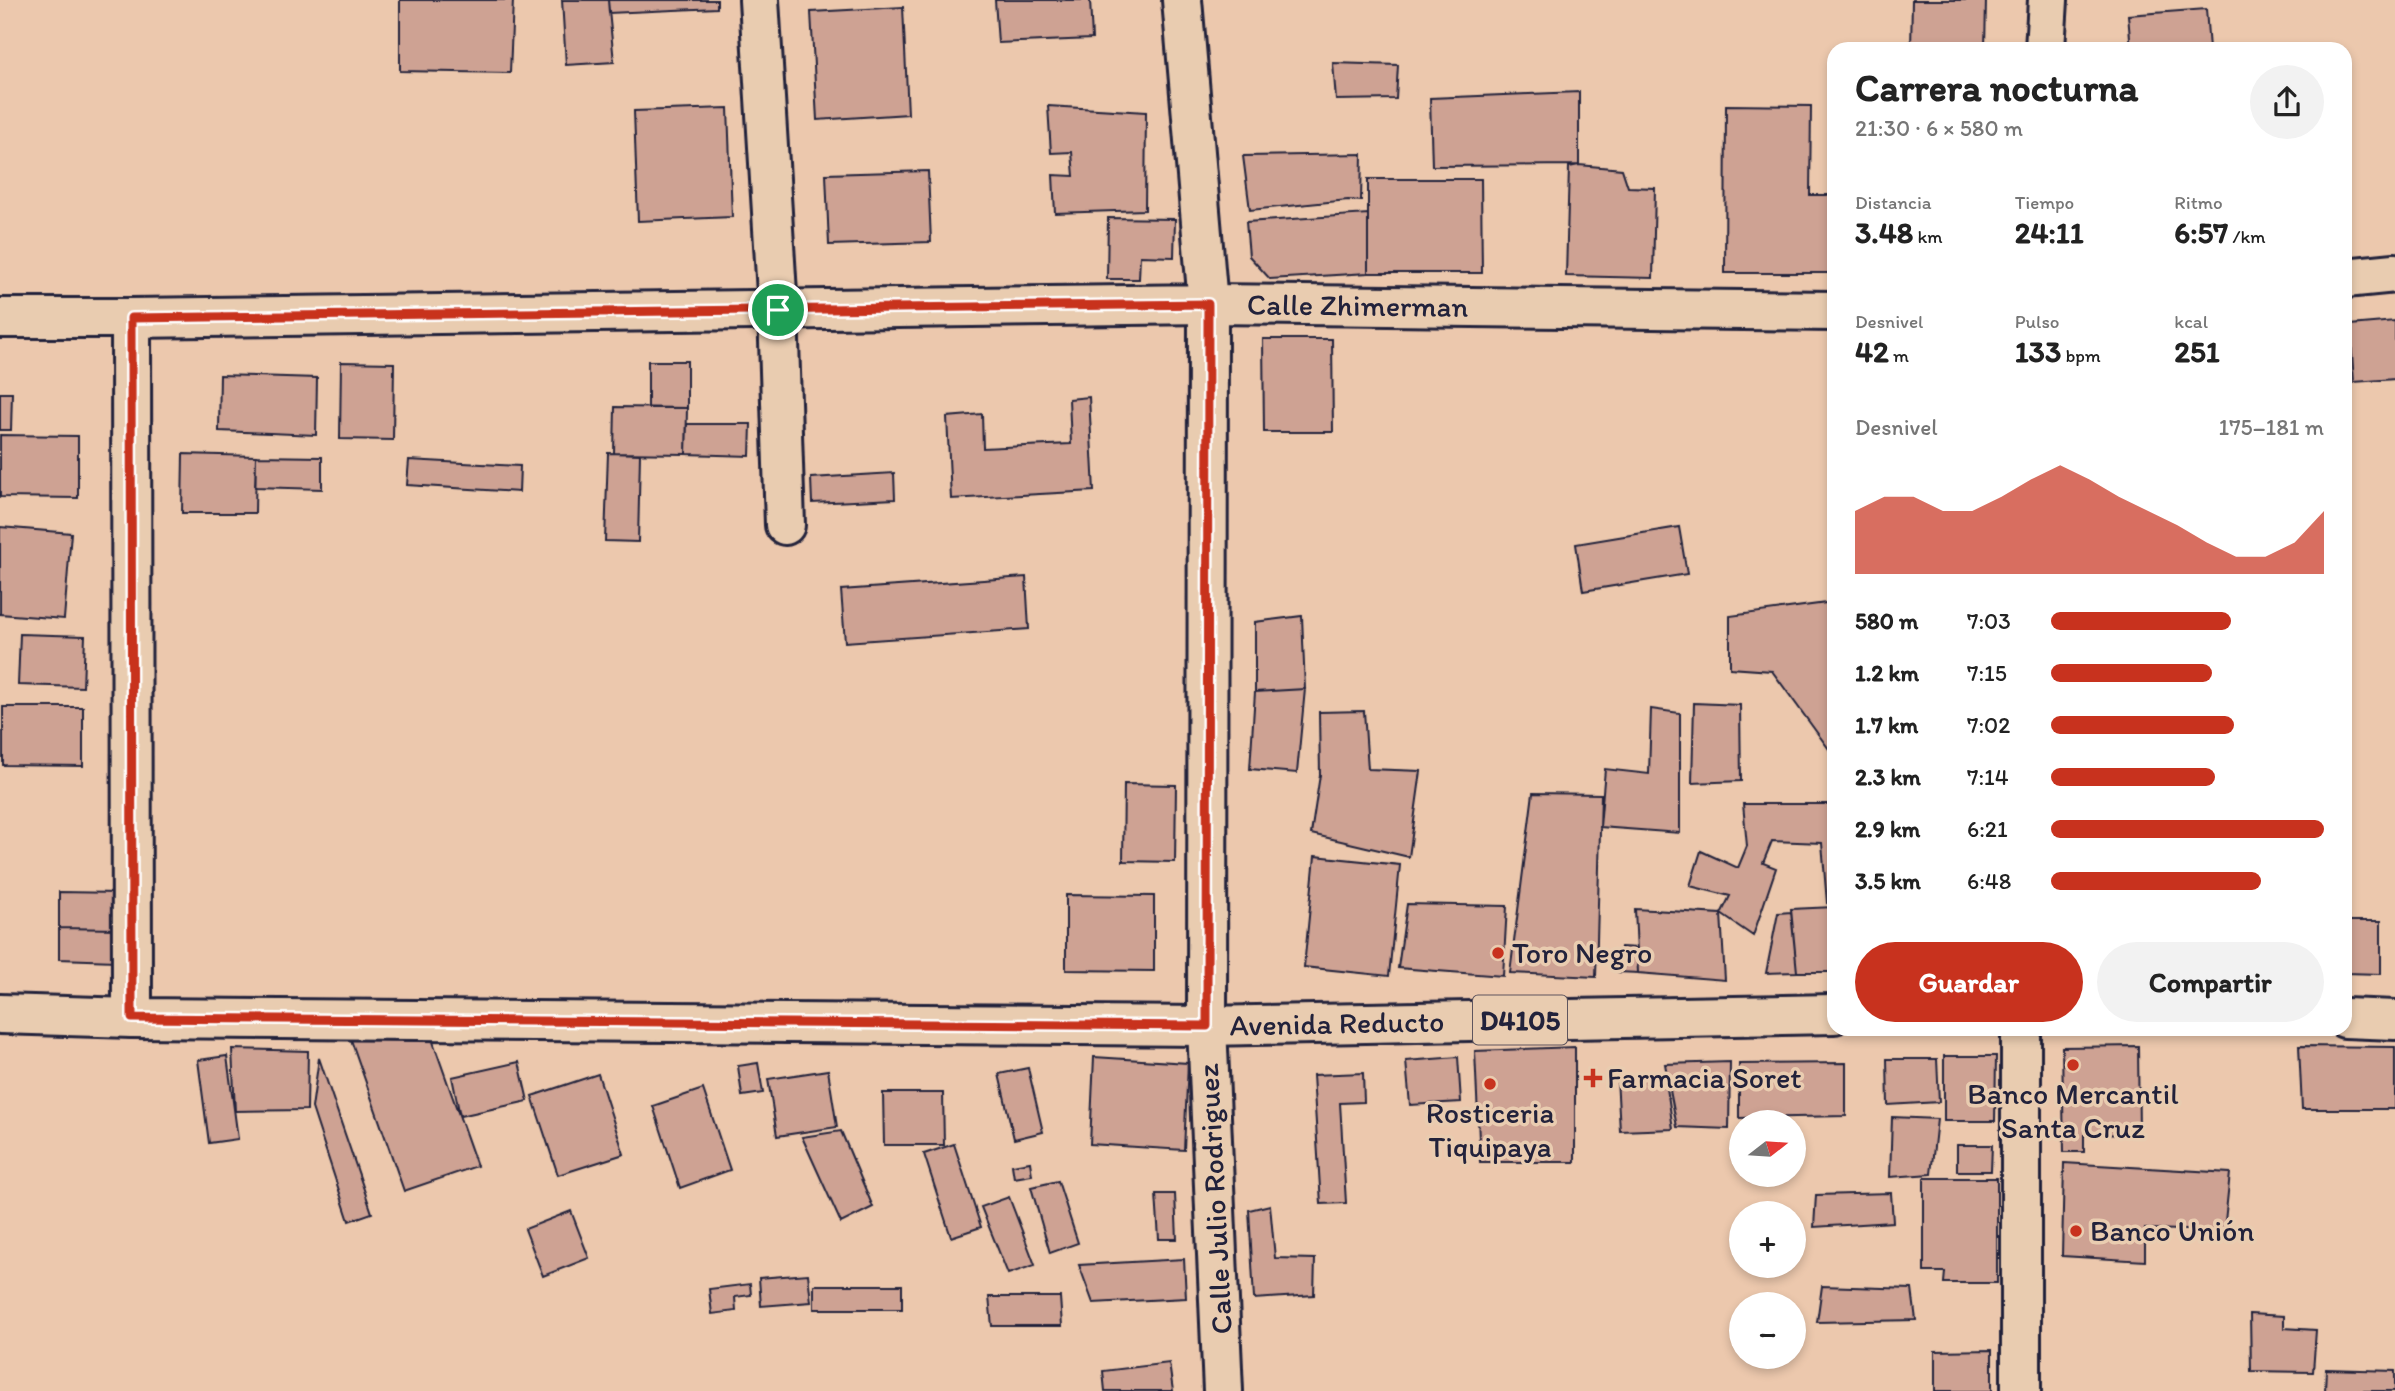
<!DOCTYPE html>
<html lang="es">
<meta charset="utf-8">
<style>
:root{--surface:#fff;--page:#f2f2f2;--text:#222;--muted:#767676;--accent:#c8321e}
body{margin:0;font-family:Itim,sans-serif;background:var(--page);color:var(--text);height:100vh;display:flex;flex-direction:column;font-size:26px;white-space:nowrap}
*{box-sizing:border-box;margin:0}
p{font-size:23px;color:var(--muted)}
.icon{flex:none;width:38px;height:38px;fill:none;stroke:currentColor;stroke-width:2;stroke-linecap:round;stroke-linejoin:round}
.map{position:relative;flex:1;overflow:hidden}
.side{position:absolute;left:1827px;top:42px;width:525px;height:994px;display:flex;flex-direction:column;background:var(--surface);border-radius:21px;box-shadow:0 4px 10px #0003}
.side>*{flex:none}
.needle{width:46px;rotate:73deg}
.tools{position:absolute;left:1729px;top:1110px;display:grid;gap:14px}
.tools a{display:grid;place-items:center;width:77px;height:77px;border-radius:50%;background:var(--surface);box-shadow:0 4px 10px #0003;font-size:35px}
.pin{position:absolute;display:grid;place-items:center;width:60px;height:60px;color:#fff;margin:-30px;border:4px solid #fff;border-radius:50%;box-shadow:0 2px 7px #0007}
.round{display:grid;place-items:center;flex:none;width:74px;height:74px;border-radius:37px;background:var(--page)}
.headline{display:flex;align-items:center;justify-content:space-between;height:119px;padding:0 28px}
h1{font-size:38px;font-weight:700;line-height:52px}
.metrics{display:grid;grid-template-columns:repeat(3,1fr);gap:10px;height:119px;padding:7px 28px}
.metrics div{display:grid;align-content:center}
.metrics b{font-size:30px;font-weight:700}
.metrics small{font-size:19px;font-weight:400}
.metrics p{font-size:19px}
.chart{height:196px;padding:14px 28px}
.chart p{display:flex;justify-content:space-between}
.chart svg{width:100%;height:126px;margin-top:7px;fill:var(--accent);opacity:.7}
.cta{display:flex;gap:14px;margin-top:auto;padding:14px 28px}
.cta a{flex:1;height:80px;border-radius:42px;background:var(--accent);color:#fff;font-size:28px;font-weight:700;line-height:80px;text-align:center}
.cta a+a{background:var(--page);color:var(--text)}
ul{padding:0 28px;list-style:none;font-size:23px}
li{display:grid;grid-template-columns:112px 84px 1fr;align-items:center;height:52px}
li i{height:18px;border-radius:9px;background:var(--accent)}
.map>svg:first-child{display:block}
.building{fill:#cea293;stroke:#22223b;stroke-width:2}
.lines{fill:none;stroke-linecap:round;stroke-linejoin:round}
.minor-casing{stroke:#22223b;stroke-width:44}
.major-casing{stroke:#22223b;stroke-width:44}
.minor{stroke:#e9ccb0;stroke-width:38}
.major{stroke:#e9ccb0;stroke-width:38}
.route-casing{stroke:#fff;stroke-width:14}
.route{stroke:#c8321e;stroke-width:9}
.poi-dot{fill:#c8321e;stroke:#e9ccb0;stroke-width:2.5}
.labels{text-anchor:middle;stroke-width:7;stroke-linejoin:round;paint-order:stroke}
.shield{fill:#e9ccb0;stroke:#5e555e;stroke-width:2}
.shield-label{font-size:28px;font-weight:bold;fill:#22223b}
.street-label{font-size:30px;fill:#22223b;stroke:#e9ccb0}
.poi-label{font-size:30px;fill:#22223b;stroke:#e9ccb0;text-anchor:start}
</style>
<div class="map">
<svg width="2395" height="1391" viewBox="0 0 2395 1391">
<rect width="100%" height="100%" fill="#ecc8ad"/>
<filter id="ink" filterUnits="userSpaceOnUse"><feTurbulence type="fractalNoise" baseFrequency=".0143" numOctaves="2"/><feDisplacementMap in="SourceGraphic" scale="14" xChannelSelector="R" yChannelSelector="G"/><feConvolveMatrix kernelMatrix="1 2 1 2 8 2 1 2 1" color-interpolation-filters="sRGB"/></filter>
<g filter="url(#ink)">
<!-- building -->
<path class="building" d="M400,0H513L510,73L400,71Z
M562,0H608L614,62L566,65Z
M608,0H717V8L609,13Z
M995,0H1090L1092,39L998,43Z
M1912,0H1986L1985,49H1911Z
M903,7L908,114L817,120L811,12Z
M2206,9L2209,49H2131L2128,15Z
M1333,63L1398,65L1396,99L1336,100Z
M1579,92V165L1432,166L1430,98Z
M1726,105L1811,106L1810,195H1834V273H1725Z
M1048,106L1146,112L1145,210L1055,213L1053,175L1074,176L1072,152L1051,153Z
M728,108L732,217L638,221L634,111Z
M1362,154L1361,201L1348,200L1250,210L1243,156Z
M1579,165L1622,169L1628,187L1655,188L1653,278L1566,276L1569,167Z
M928,171L931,242L829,245L826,174Z
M1368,179H1481L1482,273H1368Z
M1368,214V273L1270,279L1249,256L1246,222Z
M1108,218L1175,219L1174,257L1140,256L1139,279H1107Z
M2395,321V379L2354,382L2350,325Z
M1263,339H1332L1333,432H1264Z
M648,361H687V408H648Z
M341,362L394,363L393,440L340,439Z
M220,375L317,378L316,435L219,431Z
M0,393H12L11,430H0Z
M1089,397L1094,491L951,499L947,417L982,414L983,448L1071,444L1069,399Z
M615,407L687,408L686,454L614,453Z
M687,424H751L750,456L686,454Z
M0,435L78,436V498L0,497Z
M608,453L640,454L638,542L605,541Z
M183,454L256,456L255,513H182Z
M256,456L322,457V489L255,487Z
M409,460L520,466L519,492L407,485Z
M894,473L895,499L812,503L811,478Z
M0,527L71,533L64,619L0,614Z
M1679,527L1687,574L1583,591L1576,544Z
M1026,577L1029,629L845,642L841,590Z
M1834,602V756L1772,671L1730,668V616Z
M1302,616L1305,689L1255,692V622Z
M20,634L85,636L83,687L18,685Z
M1305,689L1297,773L1250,769L1255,692Z
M1694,703L1740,705L1741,781L1692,783Z
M3,707H83V766L3,765Z
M1651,709L1680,713V833L1600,827L1605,769L1649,774Z
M1364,711L1368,769L1421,771L1409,857L1311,834L1320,775L1319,712Z
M1124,784L1176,785L1175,862L1123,861Z
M1533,793L1601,794L1596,977L1510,973Z
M1743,804H1834V902L1827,903L1822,843L1772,841L1763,863L1776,868L1753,936L1721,914L1730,896L1690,886L1701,851L1738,868L1747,846Z
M1315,856L1400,865L1389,976L1304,967Z
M59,892L119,893L118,929L59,928Z
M1066,895L1154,896V971L1066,970Z
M1407,904L1507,906L1503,976L1398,968Z
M1834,907V972H1797L1791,909Z
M1635,909L1721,914L1725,980L1638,973Z
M1791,912L1797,972L1766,973L1778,913Z
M2345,921H2381V974L2345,973Z
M59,928L118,929L116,961L59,959Z
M1621,947L1637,948L1638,973L1618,972Z
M431,1036L477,1166L404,1191L350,1037Z
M2138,1046L2139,1134L2084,1135V1152H2064L2062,1047Z
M2299,1046L2395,1047V1109H2302Z
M1575,1047V1162H1480L1475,1051Z
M232,1049L308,1051L307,1110L235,1111Z
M227,1056L238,1139L209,1143L198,1060Z
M1944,1056H1996L1995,1121H1944Z
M1094,1057L1188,1063L1184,1150L1090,1144Z
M1458,1057L1461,1102L1410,1105L1406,1061Z
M319,1058L372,1213L349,1221L312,1108Z
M1887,1059H1937L1939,1102L1888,1105Z
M519,1062L528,1101L460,1116L452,1077Z
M1730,1062L1729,1129L1677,1127L1665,1064Z
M758,1063L763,1093L742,1096L738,1066Z
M1846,1063V1116L1739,1118V1064Z
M1028,1068L1043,1132L1014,1139L999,1074Z
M828,1070L837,1127L777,1136L768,1079Z
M1363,1073L1364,1102L1340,1103L1346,1203L1321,1204L1313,1075Z
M598,1074L624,1154L558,1175L532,1096Z
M1665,1074L1673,1129L1620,1131L1617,1078Z
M703,1089L730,1170L680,1188L653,1106Z
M883,1093H943L944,1145H884Z
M1892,1117L1937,1119L1931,1174L1890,1177Z
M841,1131L873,1207L841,1223L802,1137Z
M954,1144L981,1227L951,1237L924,1154Z
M1957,1145H1992L1991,1171H1957Z
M1030,1162L1032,1175L1014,1178L1012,1165Z
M2064,1163L2230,1173L2224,1231L2145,1229V1261L2062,1256Z
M1924,1178H1997V1283H1944L1945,1272H1924Z
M1058,1181L1078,1243L1050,1253L1031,1187Z
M1891,1193L1893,1222L1814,1227L1816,1195Z
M1156,1194H1175L1177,1239H1159Z
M1009,1197L1035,1265L1008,1274L981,1207Z
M1270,1205L1275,1258L1315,1259L1314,1295L1254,1299L1249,1210Z
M571,1211L589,1258L543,1276L525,1229Z
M1184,1259L1186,1298L1093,1303L1079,1265Z
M808,1274L811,1302L761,1306L759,1278Z
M750,1284L751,1295L735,1297L736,1311L712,1314L709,1289Z
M814,1285H902V1309H814Z
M1822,1286L1912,1289L1916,1320L1817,1322Z
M989,1297H1060L1062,1326H992Z
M2250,1314L2284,1316V1328L2316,1330L2313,1372L2251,1371Z
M1992,1350V1391H1935V1351Z
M1169,1363L1173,1391H1105L1103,1371Z
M2326,1369L2395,1371V1391H2325Z"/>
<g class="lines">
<defs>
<path id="minor" d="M759,0L778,310L785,525
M2345,278L2395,273
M0,318H131L1208,304L1182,0
M131,318L132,1018"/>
<g id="major">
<path d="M2045,49L2048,0"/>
<path id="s1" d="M0,1014L132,1018L1207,1026L1834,1014"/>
<path d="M2345,1018L2395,1020"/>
<path d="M2021,1029V1391"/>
<path id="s2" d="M1223,1391L1207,1026L1208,304L1834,311"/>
</g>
</defs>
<!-- minor casing -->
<use href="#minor" class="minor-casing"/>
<!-- major casing -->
<use href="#major" class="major-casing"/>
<!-- minor -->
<use href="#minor" class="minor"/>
<!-- major -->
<use href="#major" class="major"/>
</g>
</g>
<g class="lines" filter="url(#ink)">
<defs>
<path id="route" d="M1208,304L1207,1026L132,1018L131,318Z"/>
</defs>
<!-- route casing -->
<use href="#route" class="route-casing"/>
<!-- route -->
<use href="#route" class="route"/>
</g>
<!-- markers -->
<g class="poi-dot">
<circle cx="1498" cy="953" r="7"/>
<circle cx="2073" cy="1065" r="7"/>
<path d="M1589.5 1067.5h7v7h7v7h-7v7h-7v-7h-7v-7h7z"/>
<circle cx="1490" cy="1084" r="7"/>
<circle cx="2076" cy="1231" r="7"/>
</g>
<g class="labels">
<!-- shield labels -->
<rect class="shield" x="1473" y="995.5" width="94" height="49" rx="5"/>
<g class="shield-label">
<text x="1520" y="1030">D4105</text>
</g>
<!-- street labels -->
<g class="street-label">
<text dy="10" stroke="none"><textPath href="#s2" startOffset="1237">Calle Zhimerman</textPath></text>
<text dy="10" stroke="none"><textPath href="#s1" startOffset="1337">Avenida Reducto</textPath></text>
<text transform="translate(1215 1199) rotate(-93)" y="10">Calle Julio Rodriguez</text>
</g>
<!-- poi labels -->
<g class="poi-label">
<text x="1512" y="963">Toro Negro</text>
<text x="1607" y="1088">Farmacia Soret</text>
<text x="2073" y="1104" text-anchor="middle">Banco Mercantil<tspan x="2073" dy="34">Santa Cruz</tspan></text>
<text x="1490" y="1123" text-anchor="middle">Rosticeria<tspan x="1490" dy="34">Tiquipaya</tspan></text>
<text x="2090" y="1241">Banco Unión</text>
</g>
</g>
</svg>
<div class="tools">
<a><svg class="needle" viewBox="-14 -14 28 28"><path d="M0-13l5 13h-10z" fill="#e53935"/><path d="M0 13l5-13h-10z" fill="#767676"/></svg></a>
<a>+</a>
<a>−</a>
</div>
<div class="pin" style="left:778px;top:310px;background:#1e9e55"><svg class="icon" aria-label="arrive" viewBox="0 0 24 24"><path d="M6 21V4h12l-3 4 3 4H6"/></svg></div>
<section class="side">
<div class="headline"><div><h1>Carrera nocturna</h1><p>21:30 · 6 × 580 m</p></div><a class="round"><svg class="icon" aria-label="share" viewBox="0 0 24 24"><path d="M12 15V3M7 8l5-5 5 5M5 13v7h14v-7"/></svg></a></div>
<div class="metrics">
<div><p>Distancia</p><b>3.48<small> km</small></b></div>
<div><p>Tiempo</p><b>24:11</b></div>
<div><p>Ritmo</p><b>6:57<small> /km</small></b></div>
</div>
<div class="metrics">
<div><p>Desnivel</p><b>42<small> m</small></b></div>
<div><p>Pulso</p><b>133<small> bpm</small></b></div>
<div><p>kcal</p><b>251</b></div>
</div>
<div class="chart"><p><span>Desnivel</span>175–181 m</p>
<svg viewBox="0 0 160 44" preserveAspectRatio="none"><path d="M0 44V22L10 17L20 17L30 22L40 22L50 17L60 11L70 6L80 11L90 17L100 22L110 27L120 33L130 38L140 38L150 33L160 22V44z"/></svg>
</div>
<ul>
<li><b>580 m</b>7:03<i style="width:66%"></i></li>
<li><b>1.2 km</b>7:15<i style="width:59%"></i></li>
<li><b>1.7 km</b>7:02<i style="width:67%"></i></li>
<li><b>2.3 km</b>7:14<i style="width:60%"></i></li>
<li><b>2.9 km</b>6:21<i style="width:100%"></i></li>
<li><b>3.5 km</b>6:48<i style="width:77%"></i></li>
</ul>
<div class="cta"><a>Guardar</a><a>Compartir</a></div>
</section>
</div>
